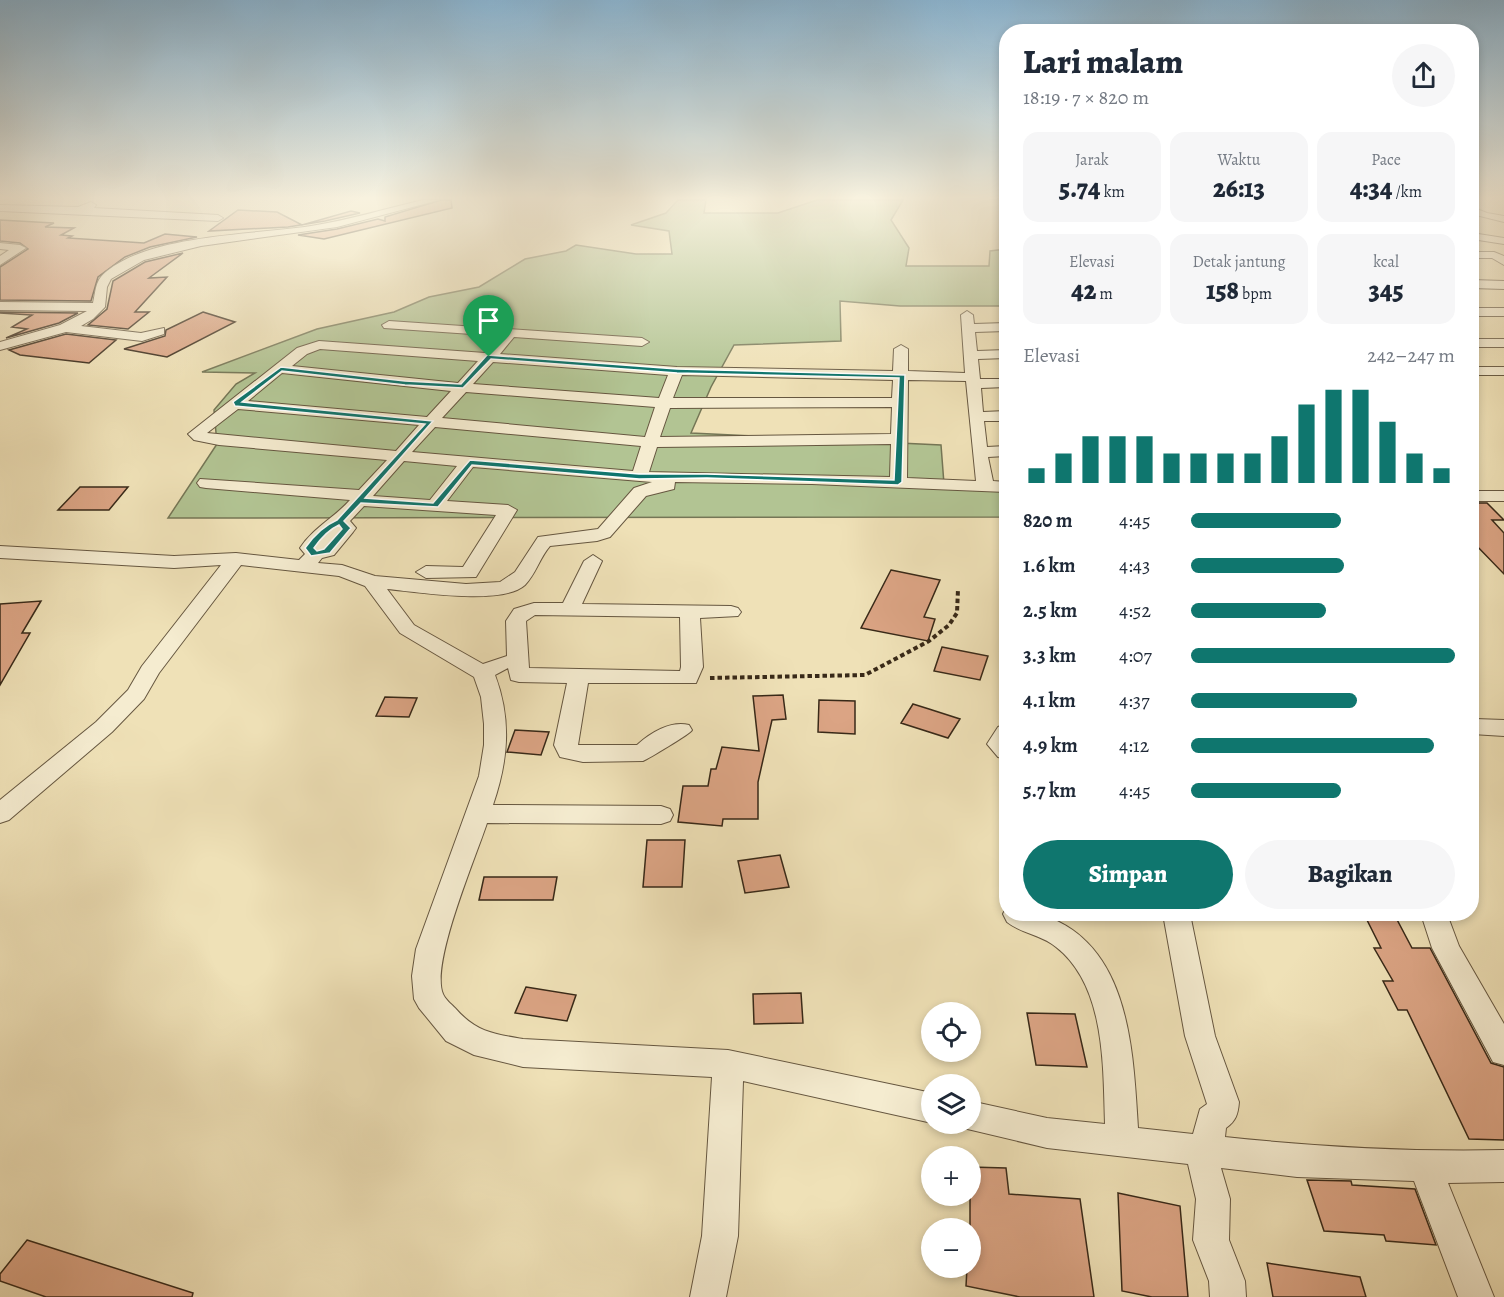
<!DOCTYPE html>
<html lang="id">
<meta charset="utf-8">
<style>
:root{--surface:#fff;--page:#f6f6f7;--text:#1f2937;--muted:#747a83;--accent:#0f766e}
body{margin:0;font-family:Alegreya,serif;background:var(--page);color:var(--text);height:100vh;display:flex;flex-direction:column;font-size:22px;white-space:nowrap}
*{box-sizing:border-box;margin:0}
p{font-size:20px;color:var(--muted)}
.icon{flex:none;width:33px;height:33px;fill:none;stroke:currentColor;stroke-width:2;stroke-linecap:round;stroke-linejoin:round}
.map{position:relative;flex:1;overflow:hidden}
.details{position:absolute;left:999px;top:24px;width:480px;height:897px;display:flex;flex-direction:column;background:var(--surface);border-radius:24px;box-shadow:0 3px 9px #0003}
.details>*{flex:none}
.controls{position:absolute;left:921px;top:1002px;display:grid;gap:12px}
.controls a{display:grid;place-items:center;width:60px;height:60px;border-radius:50%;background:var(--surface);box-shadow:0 3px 9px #0003;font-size:30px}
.pin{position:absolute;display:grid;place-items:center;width:51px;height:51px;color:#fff;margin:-62px -26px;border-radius:50% 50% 50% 0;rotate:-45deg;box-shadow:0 0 6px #0007}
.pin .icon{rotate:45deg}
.round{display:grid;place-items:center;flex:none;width:63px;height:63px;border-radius:32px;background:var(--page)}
.headline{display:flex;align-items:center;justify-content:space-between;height:102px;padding:0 24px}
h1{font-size:33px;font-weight:800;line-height:45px}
.figures{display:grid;grid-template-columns:repeat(3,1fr);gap:9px;height:102px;padding:6px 24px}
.figures div{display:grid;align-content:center;border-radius:15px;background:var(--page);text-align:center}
.figures b{font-size:26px;font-weight:800}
.figures small{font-size:16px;font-weight:400}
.figures p{font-size:16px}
.chart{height:168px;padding:12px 24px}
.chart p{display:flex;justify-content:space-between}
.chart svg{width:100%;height:108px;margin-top:6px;stroke:var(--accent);stroke-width:6}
.cta{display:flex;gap:12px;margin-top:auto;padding:12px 24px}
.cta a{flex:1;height:69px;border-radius:36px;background:var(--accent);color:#fff;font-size:24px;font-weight:800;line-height:69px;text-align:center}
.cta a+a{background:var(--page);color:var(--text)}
ul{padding:0 24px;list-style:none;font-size:20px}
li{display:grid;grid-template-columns:96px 72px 1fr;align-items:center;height:45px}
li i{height:15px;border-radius:8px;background:var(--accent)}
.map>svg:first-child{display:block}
.green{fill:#b2c493;stroke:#757656;stroke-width:1.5}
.building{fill:#dba484;stroke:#382918;stroke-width:1.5}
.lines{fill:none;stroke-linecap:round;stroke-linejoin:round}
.minor-casing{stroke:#665740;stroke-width:2}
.path{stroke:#382918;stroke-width:4;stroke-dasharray:4.5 3;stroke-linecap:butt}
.minor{fill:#f5ecd0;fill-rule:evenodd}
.route{fill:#0f766e;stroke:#fff;stroke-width:1.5;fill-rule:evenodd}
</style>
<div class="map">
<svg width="1504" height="1297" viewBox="0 0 1504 1297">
<rect width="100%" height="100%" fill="#efe1b7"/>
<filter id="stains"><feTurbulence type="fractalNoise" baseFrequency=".00333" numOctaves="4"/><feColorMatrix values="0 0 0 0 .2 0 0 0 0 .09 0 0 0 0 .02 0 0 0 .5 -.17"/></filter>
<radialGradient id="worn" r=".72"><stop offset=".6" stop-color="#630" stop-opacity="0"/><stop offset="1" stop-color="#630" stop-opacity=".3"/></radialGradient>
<!-- green -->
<path class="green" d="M678,200H706L704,213H778L817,200H903L891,220L909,248L906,266H989L990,251L1006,249V306H900L840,301L841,341L734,345L711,387L691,433L941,445L944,484L1006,485V517L168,518L217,444L214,410L236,384L255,373L202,372L317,329L394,312L429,297L479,287L525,259L566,251L576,245L636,254H672L669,231L631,225L666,213Z"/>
<!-- building -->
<path class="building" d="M441,200H451L452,208L324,239L298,235L337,229L378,219L385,221V217Z
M238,210L277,212L302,225L351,211L360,213L325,221L288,227L209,231Z
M0,220L54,223L45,227L74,228L61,235L72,236L68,238L144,243L165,234L197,237L150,247L125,257L98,277L91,301L0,300V267L28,249L20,243L0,241Z
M183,253L149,278L167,277L135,312H149L128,329L88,325L107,309L113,281L145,262Z
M203,312L235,322L167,357L124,349L165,336L166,330Z
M0,313V312L78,313L59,323L6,338L27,329L12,327L32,315Z
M66,334L116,340L89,363L20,355L9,350Z
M80,487H128L109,510H58Z
M1472,503H1487L1504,520H1492L1504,533V574L1472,541Z
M891,570L940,580L924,617L935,619L928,641L861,628Z
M41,601L22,633H30L0,685V604Z
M942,647L988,656L980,680L934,671Z
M783,695L786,719L772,720L758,782V819H723L722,826L678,822L683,786H708L711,769H716L722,747L759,751L753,696Z
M385,697L417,698L409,717L376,716Z
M819,700L855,701V734L818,732Z
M913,704L929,709L960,719L948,738L901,723Z
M515,730L549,732L541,755L507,752Z
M647,840H685L682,887H643Z
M780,855L789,887L745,893L738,861Z
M484,877H557L553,900H479Z
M1364,914H1394L1412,948H1430L1491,1063L1504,1067V1140L1469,1139L1407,1010H1398L1383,981H1393L1374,948H1381Z
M526,987L576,995L567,1021L515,1013Z
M801,993L803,1023L754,1024L753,994Z
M1027,1013L1075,1014L1087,1067L1036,1065Z
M970,1167L1006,1168L1009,1194L1080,1199L1094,1297H1020L966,1286L967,1268H970Z
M1307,1180L1351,1181L1352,1185L1415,1189L1436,1245L1386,1241L1384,1235L1324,1231Z
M1118,1193L1180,1206L1188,1297H1152L1122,1291Z
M27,1240L193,1293L192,1297H46L0,1281V1274Z
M1267,1263L1360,1277L1366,1297H1273Z"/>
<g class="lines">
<defs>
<path id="minor" d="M423,200H439L337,227L201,246L144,260L111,279L107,287L105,307L93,319L81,326L141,333L164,328V334L142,341L66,332L0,350V342L60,325L87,311L0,310V302L93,303C96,290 95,280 107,271C153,234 254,235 311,226C349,220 385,209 423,200Z
M91,202L96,205L94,208L218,215L223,218L218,221L0,211V205L78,207Z
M1472,207L1487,213L1504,216V222L1472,214Z
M1472,233L1504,238V244L1472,239Z
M0,243L20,245L26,248L0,265V256L9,250L0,249Z
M1472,252H1494L1504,256V265L1492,258H1472Z
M1472,280L1504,281V289L1472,288Z
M1472,308H1504V316H1472Z
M967,311L973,315L974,324L1006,323V331L975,332L977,351L1006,350V358L978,359L980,379H1006V387L981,388L983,412L1006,411V421H984L987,447L1006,446V456L988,457L993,481L1006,482V492L812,484L675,482L674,489L646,496L610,537L597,541L550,546C540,557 536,574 525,585C502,606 418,592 387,589L414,625L483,664L507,656L506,621L514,609L534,603H563L584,561L593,555L602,561L582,604L731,606L738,608L741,612L738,616L700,618L703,667L696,683H588L578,745H637C650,733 671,720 689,725L692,730C690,734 648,759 643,761L583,762L560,757L554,745L567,683L519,682L511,680L508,668L495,675C512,720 508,761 493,805L661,806L670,809L673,815L670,821L661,824L487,823C476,857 430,964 443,994C445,999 451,1004 455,1008C476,1032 493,1034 523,1039L728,1050L932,1093V1123L743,1081L738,1236L726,1297H690L702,1236L712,1077L523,1067L474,1055L446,1041L419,1008L414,999L412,976L416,949L479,776L484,745V724L481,697L474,677L400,633L365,586L339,576L241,565L159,673L144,699L112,732L9,820L0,823V800L96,722L128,690L142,666L221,565L174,568L0,558V546L174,556L236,553L299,560L305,554L300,548C313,528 334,518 350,500L206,488L200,487L197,483L200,479L359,490L387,460L219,445L194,440L188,434L297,348L319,341L485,353L501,336L384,328L382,325L389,321L642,338L649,342L642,346L514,337L500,354L677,367L893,371L894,349L901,345L908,349V371L965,373L961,315ZM320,349L478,361L458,383L292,366L307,354ZM493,362L668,375L659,398L473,384ZM282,373L451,391L427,417L248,401ZM682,375L893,380L892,398H673ZM908,380L966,381L976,481L907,478ZM466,392L655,407L645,437L442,418ZM892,407L891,434L660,437L670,408ZM238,409L419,425L396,451L207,433ZM435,427L641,446L633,471L412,452ZM891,444L890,477L649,472L657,447ZM404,461L457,466L430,500L373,496ZM473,467L652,482L634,488L598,529L538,537L515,572L500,582L466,584L375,576L342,565L318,563L322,558L334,555L353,532L356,528L350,521L364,506L496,515L463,567L426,566L416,572L426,578L476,577L517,510L508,505L447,501ZM535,615L680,617L681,667L680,671L529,668L526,621Z
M1472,339H1504V347H1472Z
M1472,367H1504V375H1472Z
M1472,491H1504V501H1472Z
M1475,719L1504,720V736L1472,734V720Z
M1006,724V759L998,757L987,744L998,727Z
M1006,908V914C1016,914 1029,911 1039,914C1130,941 1133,1049 1138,1128L1193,1134L1200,1109L1207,1104L1185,1036L1163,914H1190L1215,1036L1239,1102C1238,1114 1236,1121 1226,1128L1225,1137C1318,1147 1411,1152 1504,1150V1182L1448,1183L1494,1297H1458L1414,1181L1297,1177L1221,1168L1230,1199L1229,1240L1245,1281L1246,1297H1210L1209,1281L1193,1240L1196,1199L1188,1164L1047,1148L959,1127L957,1124H970V1101L1047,1118L1105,1124C1103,1067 1106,986 1056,947C1042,935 1022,934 1007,922L1003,914Z
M1421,914H1447L1459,946L1504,1024V1065L1493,1062L1432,948Z"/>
</defs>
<!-- minor casing -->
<use href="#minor" class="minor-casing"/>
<!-- path -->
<path class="path" d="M710,678L865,675L929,641L949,625L957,613L958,589"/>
<!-- minor -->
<use href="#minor" class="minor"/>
</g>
<!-- sky -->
<linearGradient id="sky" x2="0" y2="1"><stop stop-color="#8bb7d5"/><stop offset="0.52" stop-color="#f8f2df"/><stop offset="1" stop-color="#f8f2df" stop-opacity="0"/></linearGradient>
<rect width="1504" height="381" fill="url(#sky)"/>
<!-- route -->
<path class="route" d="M487,355L677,369L905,375L902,482L898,485L707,478L639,479L472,465L438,507L361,503L344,521L351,528L330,553L311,556L305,548C314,535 323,526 337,520L425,424L235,406L233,402L281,367L405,381L461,384ZM491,359L677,373L899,378L894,480L707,474H639L470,460L433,503L365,498L433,421L242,402L282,371L405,385L463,388ZM339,525L342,529L324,549L317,551L314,548C321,538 328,530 339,525Z"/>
<rect width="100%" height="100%" filter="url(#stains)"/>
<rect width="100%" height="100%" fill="url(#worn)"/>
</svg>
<div class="controls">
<a><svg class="icon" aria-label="locate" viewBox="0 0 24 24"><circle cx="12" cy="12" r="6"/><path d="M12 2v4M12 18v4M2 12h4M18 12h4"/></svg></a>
<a><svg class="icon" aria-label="layers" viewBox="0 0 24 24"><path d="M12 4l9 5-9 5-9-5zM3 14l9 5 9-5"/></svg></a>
<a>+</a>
<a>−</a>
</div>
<div class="pin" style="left:489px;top:357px;background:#1e9e55"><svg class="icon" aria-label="arrive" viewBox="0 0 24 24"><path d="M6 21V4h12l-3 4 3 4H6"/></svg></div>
<section class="details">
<div class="headline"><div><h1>Lari malam</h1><p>18:19 · 7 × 820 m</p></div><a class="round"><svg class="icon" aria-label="share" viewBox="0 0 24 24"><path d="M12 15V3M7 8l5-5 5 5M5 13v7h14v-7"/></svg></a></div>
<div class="figures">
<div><p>Jarak</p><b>5.74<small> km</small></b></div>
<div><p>Waktu</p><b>26:13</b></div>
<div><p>Pace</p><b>4:34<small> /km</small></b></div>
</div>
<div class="figures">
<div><p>Elevasi</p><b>42<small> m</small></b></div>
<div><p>Detak jantung</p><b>158<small> bpm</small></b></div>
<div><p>kcal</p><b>345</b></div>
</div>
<div class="chart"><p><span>Elevasi</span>242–247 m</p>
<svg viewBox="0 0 160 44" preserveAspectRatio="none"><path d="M5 44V38M15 44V32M25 44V25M35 44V25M45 44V25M55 44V32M65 44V32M75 44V32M85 44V32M95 44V25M105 44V12M115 44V6M125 44V6M135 44V19M145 44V32M155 44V38"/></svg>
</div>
<ul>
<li><b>820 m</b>4:45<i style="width:57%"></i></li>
<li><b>1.6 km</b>4:43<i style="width:58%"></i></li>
<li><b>2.5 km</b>4:52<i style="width:51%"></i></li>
<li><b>3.3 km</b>4:07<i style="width:100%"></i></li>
<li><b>4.1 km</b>4:37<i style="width:63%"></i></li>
<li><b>4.9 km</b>4:12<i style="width:92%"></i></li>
<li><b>5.7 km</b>4:45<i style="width:57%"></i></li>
</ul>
<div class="cta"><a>Simpan</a><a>Bagikan</a></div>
</section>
</div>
